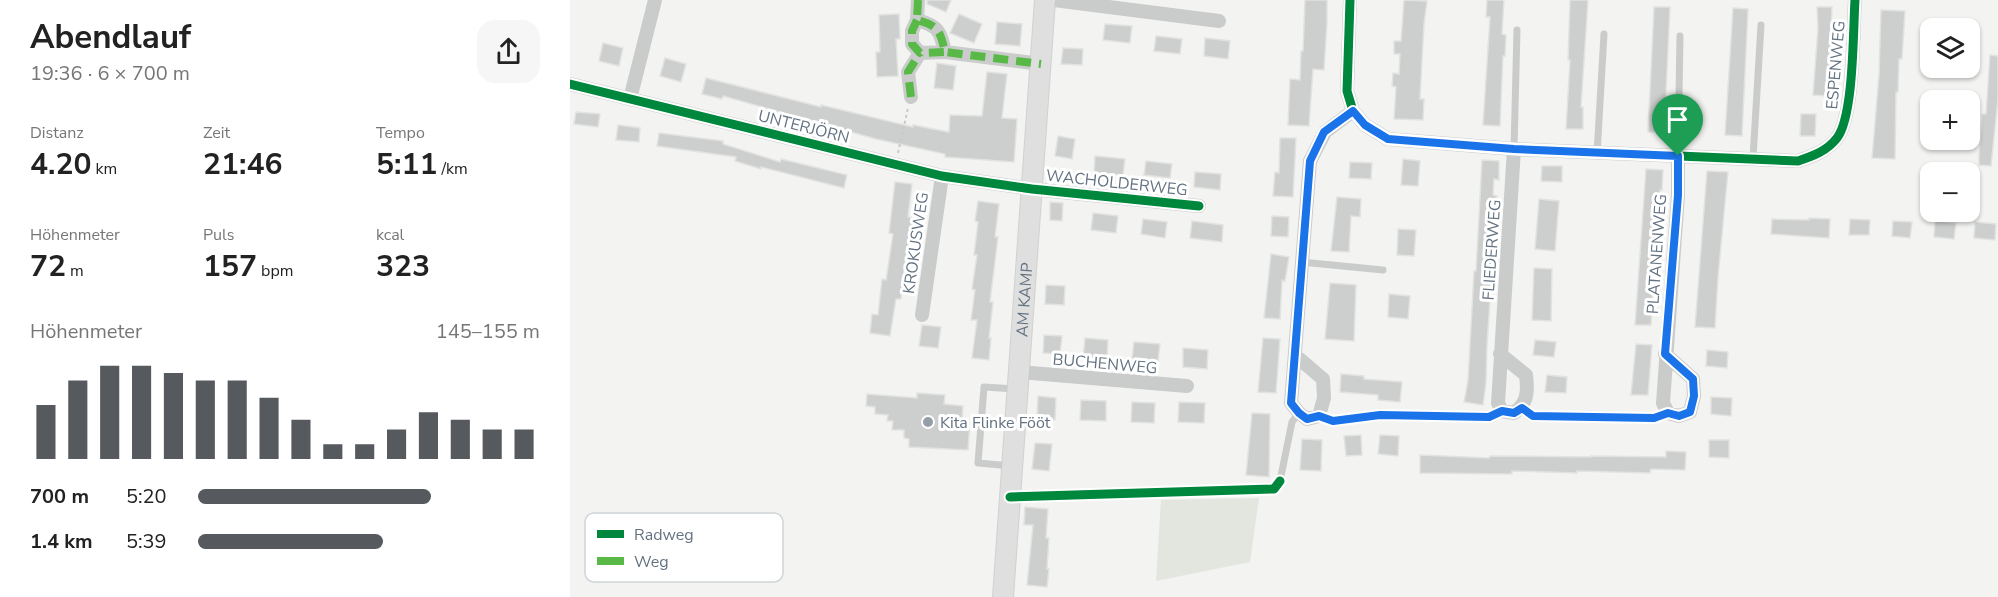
<!DOCTYPE html>
<html lang="de">
<meta charset="utf-8">
<style>
:root{--surface:#fff;--page:#f6f6f6;--text:#222;--muted:#767676;--accent:#565a5e}
body{margin:0;font-family:"Nunito Sans",sans-serif;background:var(--page);color:var(--text);height:100vh;display:flex;flex-direction:column;font-size:22px;white-space:nowrap}
*{box-sizing:border-box;margin:0}
p{font-size:20px;color:var(--muted)}
.icon{flex:none;width:33px;height:33px;fill:none;stroke:currentColor;stroke-width:2;stroke-linecap:round;stroke-linejoin:round}
.map{position:relative;flex:1;overflow:hidden}
.sheet{display:flex;flex-direction:column;background:var(--surface);width:570px}
.sheet>*{flex:none}
.fabs{position:absolute;left:1350px;top:18px;display:grid;gap:12px}
.fabs a{display:grid;place-items:center;width:60px;height:60px;border-radius:12px;background:var(--surface);box-shadow:0 2px 4px #0004;font-size:30px}
.pin{position:absolute;display:grid;place-items:center;width:51px;height:51px;color:#fff;margin:-62px -26px;border-radius:50% 50% 50% 0;rotate:-45deg;box-shadow:0 0 6px #0007}
.pin .icon{rotate:45deg}
.round{display:grid;place-items:center;flex:none;width:63px;height:63px;border-radius:18px;background:var(--page)}
.summary{display:flex;align-items:center;justify-content:space-between;height:102px;padding:0 30px}
h1{font-size:33px;font-weight:700;line-height:45px}
.figures{display:grid;grid-template-columns:repeat(3,1fr);gap:9px;height:102px;padding:6px 30px}
.figures div{display:grid;align-content:center}
.figures b{font-size:30px;font-weight:700}
.figures small{font-size:16px;font-weight:400}
.figures p{font-size:16px}
.chart{height:168px;padding:12px 30px}
.chart p{display:flex;justify-content:space-between}
.chart svg{width:100%;height:108px;margin-top:6px;stroke:var(--accent);stroke-width:6}
ul{padding:0 30px;list-style:none;font-size:20px}
li{display:grid;grid-template-columns:96px 72px 1fr;align-items:center;height:45px}
li i{height:15px;border-radius:8px;background:var(--accent)}
main{display:flex;flex:1;min-height:0}
.map>svg:first-child{display:block}
.green{fill:#e2e6df}
.building{fill:#cdcece;stroke:#e2e2e1;stroke-width:1.5}
.lines{fill:none;stroke-linecap:round;stroke-linejoin:round}
.secondary-casing{stroke:#d0d1d0;stroke-width:22}
.path{stroke:#c8c9c9;stroke-width:2;stroke-dasharray:3 3;stroke-linecap:butt}
.lane{stroke:#cacccc;stroke-width:7}
.street{stroke:#cacccc;stroke-width:14}
.secondary{stroke:#dfdfe0;stroke-width:20}
.quiet{stroke:#58b947;stroke-width:8;stroke-dasharray:15 8;stroke-linecap:butt}
.cycleway-casing{stroke:#fff;stroke-width:13}
.cycleway{stroke:#00873e;stroke-width:9}
.route-casing{stroke:#fff;stroke-width:12}
.route{stroke:#1a73e8;stroke-width:8}
.poi-dot{fill:#959fa8;stroke:#fff;stroke-width:2}
.labels{text-anchor:middle;stroke-width:6;stroke-linejoin:round;paint-order:stroke}
.street-label{font-size:16px;fill:#637281;stroke:#fff}
.poi-label{font-size:16px;fill:#637281;stroke:#fff;text-anchor:start}
.key{fill:#fff;stroke:#d0d5d9;stroke-width:1.5}
.key-label{font-size:16px;fill:#637281}
</style>
<main>
<section class="sheet">
<div class="summary"><div><h1>Abendlauf</h1><p>19:36 · 6 × 700 m</p></div><a class="round"><svg class="icon" aria-label="share" viewBox="0 0 24 24"><path d="M12 15V3M7 8l5-5 5 5M5 13v7h14v-7"/></svg></a></div>
<div class="figures">
<div><p>Distanz</p><b>4.20<small> km</small></b></div>
<div><p>Zeit</p><b>21:46</b></div>
<div><p>Tempo</p><b>5:11<small> /km</small></b></div>
</div>
<div class="figures">
<div><p>Höhenmeter</p><b>72<small> m</small></b></div>
<div><p>Puls</p><b>157<small> bpm</small></b></div>
<div><p>kcal</p><b>323</b></div>
</div>
<div class="chart"><p><span>Höhenmeter</span>145–155 m</p>
<svg viewBox="0 0 160 44" preserveAspectRatio="none"><path d="M5 44V22M15 44V12M25 44V6M35 44V6M45 44V9M55 44V12M65 44V12M75 44V19M85 44V28M95 44V38M105 44V38M115 44V32M125 44V25M135 44V28M145 44V32M155 44V32"/></svg>
</div>
<ul>
<li><b>700 m</b>5:20<i style="width:68%"></i></li>
<li><b>1.4 km</b>5:39<i style="width:54%"></i></li>
</ul>
</section>
<div class="map">
<svg width="1428" height="597" viewBox="0 0 1428 597">
<rect width="100%" height="100%" fill="#f3f3f1"/>
<!-- green -->
<path class="green" d="M689,498L680,562L586,581L591,500Z"/>
<!-- building -->
<path class="building" d="M357,0H381L376,12L357,4Z
M735,0H757V24L754,70L743,69L739,126L718,125L720,79L730,80L731,51H733Z
M834,0L857,1L854,24L850,99H854L853,120L824,119L826,87L822,86L823,73L829,74L830,54H824V41H831Z
M917,0H934L932,34L936,35L935,56H933L930,126L913,125L920,17H916Z
M1000,0H1018L1011,107H1013V129H996L1000,60H998Z
M1084,7H1100L1094,133L1078,132Z
M1247,7H1262L1258,96L1243,95L1248,28Z
M1163,8L1178,9L1172,136L1155,135Z
M1311,10L1335,11L1332,59H1329L1328,92H1326L1325,159L1302,158L1309,75Z
M329,14L330,39H326L328,76L307,77L306,52H310L309,15Z
M389,14L412,24L404,43L380,33Z
M427,22L452,24L450,46L425,44Z
M535,24L562,26L560,43L533,40Z
M586,36L612,39L610,54L584,51Z
M635,38L660,41L658,59L634,56Z
M33,43L53,48L49,66L29,61Z
M493,48L513,49L512,65L491,64Z
M1420,55L1428,56V99L1421,166L1409,165V155L1412,114H1416Z
M95,58L116,64L111,82L90,76Z
M367,63L386,66L383,90L364,88Z
M417,72L437,74L432,118L447,119L444,162L375,157V154L306,139L153,96L152,99L132,94L136,78L251,107V105L343,127V125L379,132L380,115L412,116Z
M6,112L30,114L28,127L4,124Z
M1231,114H1246L1245,136H1230Z
M48,125L70,128L69,142L46,140Z
M89,133L153,141V144L210,162L211,159L277,175L274,188L191,167V169L165,161L166,157L87,146Z
M488,136L505,139L502,159L485,156Z
M710,138H726L723,197L703,196L705,172L709,173Z
M525,156L555,159L553,175L524,173Z
M833,159L850,161L848,186L831,185Z
M912,160L929,161V180L924,179L923,195L927,196L917,345L916,383L913,405L894,402L898,381L903,290L904,271H906Z
M576,161L602,164L600,178L574,175Z
M780,162L802,163L801,179L779,178Z
M972,166H992V182L971,181Z
M1076,169L1093,170L1092,190H1090L1089,223H1087L1086,257H1084L1081,325H1065Z
M1137,171L1158,172L1148,277L1145,328L1125,327Z
M625,172L651,174L650,190L624,187Z
M325,182L342,184L338,217L343,218L338,250L342,251L339,272L334,271L331,299H326L320,336L300,333L302,314L308,315L312,279L316,280L323,234L319,233Z
M767,197L791,199L790,217L781,216L779,252L761,251Z
M969,199L989,201L985,251L965,249Z
M408,201L429,204L425,237H428L420,302H423L419,338H421L419,360L402,358L407,320H401L405,290L402,289L407,255H404L408,222L405,221Z
M480,202L493,203L492,221L480,220Z
M523,213L548,216L546,233L521,230Z
M702,216L719,217L718,237L701,236Z
M1239,218L1260,219L1259,238L1201,234L1202,219L1239,220Z
M573,219L597,222L595,238L571,234Z
M1280,219L1300,220L1299,235H1279Z
M1365,220L1386,223L1384,239L1364,237Z
M622,221L653,225L652,242L620,238Z
M1323,221L1342,222L1340,238L1322,236Z
M1405,222L1426,224L1425,240L1404,238Z
M828,229L846,230L844,256L827,255Z
M701,254L719,257L715,281L712,280L710,319L694,318Z
M964,268L982,269L981,321L962,320Z
M760,283L786,285L784,341L755,339Z
M476,285L495,286L494,305L475,304Z
M819,294L840,296L838,319L818,317Z
M352,325L371,327L368,348L349,346Z
M474,335L492,336L490,354L473,353Z
M515,338L538,340L537,360L513,358Z
M693,338L710,339L706,393L688,392Z
M965,340L986,342L984,357L963,355Z
M564,342L590,344L588,361L562,359Z
M1066,344L1082,345L1078,395H1061Z
M613,348L638,350L637,369L613,367Z
M1137,350L1158,352L1157,368L1136,366Z
M771,374L794,376V379L832,382L830,402L808,400V395L770,392Z
M977,375L997,377L996,393L975,392Z
M347,393L375,395L374,404L393,406L392,422L400,423L398,450L339,447V439L334,438V430H322L323,421H317L318,415L305,414V407L296,406L297,394L347,398Z
M468,396L486,398L485,420L467,418Z
M1141,397L1162,398L1161,416L1141,414Z
M511,400L536,401V421L510,420Z
M562,402L585,403L584,423L561,422Z
M609,402L635,403L634,423L608,422Z
M682,413L700,414L699,477L676,475Z
M791,435L792,455L776,456L774,436Z
M810,435L829,436L828,456L808,454Z
M732,439L752,440L751,471L730,470Z
M1139,440H1159V458L1139,457Z
M465,443L482,444L479,471L462,469Z
M1096,451L1116,452L1115,470L1081,469L1080,473L1007,471V473L942,471V474L850,473V455L919,458L920,456L1021,457V456L1096,457Z
M455,507L478,509L476,538H479L477,569H479L477,587L457,585L463,525H454Z"/>
<g class="lines">
<defs>
<g id="secondary">
<path id="s1" d="M433,597L475,0"/>
</g>
</defs>
<!-- secondary casing -->
<use href="#secondary" class="secondary-casing"/>
<!-- path -->
<path class="path" d="M328,153L338,108"/>
<!-- lane -->
<path class="lane" d="M944,149L947,30
M1027,154L1034,34
M1108,156L1110,36
M1183,158L1191,25
M731,262L813,270
M952,408L963,416L1084,418L1098,413
M749,416L763,421L810,415L919,417L932,411
M442,466L408,463L414,387L445,389
M710,481L722,422L729,413"/>
<!-- street -->
<path class="street" d="M348,0L347,20C369,26 370,31 375,52L471,64
M484,0L649,21
M780,0L777,91L783,111L795,125L818,139L944,149L1228,161C1243,156 1257,151 1267,138C1284,116 1283,30 1285,0
M347,20L342,31V44L350,53L375,52
M0,84L372,176L462,189L629,206
M341,97L338,72L350,53
M60,99L85,0
M352,315L372,176
M930,354L956,375C958,391 958,403 944,413L932,411L928,403L944,149
M1095,354L1123,379L1124,396L1120,412L1109,416L1098,413L1093,403L1108,195V156
M726,356L753,379L754,398L749,416L737,419L729,413L721,403L740,161L755,132L783,111
M449,372L617,386"/>
<!-- secondary -->
<use href="#secondary" class="secondary"/>
<!-- quiet -->
<path class="quiet" d="M348,0L347,20C369,26 370,31 375,52L471,64
M347,20L342,31V44L350,53L375,52
M341,97L338,72L350,53"/>
<defs>
<path id="cycleway" d="M780,0L777,91L783,111L795,125L818,139L944,149L1228,161C1243,156 1257,151 1267,138C1284,116 1283,30 1285,0
M0,84L372,176L462,189L629,206
M440,497L704,489L710,481"/>
</defs>
<!-- cycleway casing -->
<use href="#cycleway" class="cycleway-casing"/>
<!-- cycleway -->
<use href="#cycleway" class="cycleway"/>
</g>
<g class="lines">
<defs>
<path id="route" d="M783,111L795,125L818,139L944,149L1108,156V195L1095,354L1123,379L1124,396L1120,412L1109,416L1098,413L1084,418L963,416L952,408L944,413L932,411L919,417L810,415L763,421L749,416L737,419L729,413L721,403L740,161L754,132Z"/>
</defs>
<!-- route casing -->
<use href="#route" class="route-casing"/>
<!-- route -->
<use href="#route" class="route"/>
</g>
<!-- markers -->
<circle class="poi-dot" cx="358" cy="422" r="6"/>
<g class="labels">
<!-- street labels -->
<g class="street-label">
<text transform="translate(1265 65) rotate(-85)" y="6">ESPENWEG</text>
<text transform="translate(234 126) rotate(14)" y="6">UNTERJÖRN</text>
<text transform="translate(547 182) rotate(6)" y="6">WACHOLDERWEG</text>
<text transform="translate(345 243) rotate(-82)" y="6">KROKUSWEG</text>
<text transform="translate(921 250) rotate(-86)" y="6">FLIEDERWEG</text>
<text transform="translate(1086 254) rotate(-86)" y="6">PLATANENWEG</text>
<text dy="6" stroke="none"><textPath href="#s1" startOffset="298">AM KAMP</textPath></text>
<text transform="translate(535 363) rotate(5)" y="6">BUCHENWEG</text>
</g>
<!-- poi labels -->
<g class="poi-label">
<text x="370" y="428">Kita Flinke Fööt</text>
</g>
</g>
<!-- legend -->
<rect x="15" y="513" width="198" height="69" rx="9" class="key"/>
<rect x="27" y="530" width="27" height="8" fill="#00873e"/>
<rect x="27" y="557" width="27" height="8" fill="#58b947"/>
<g class="key-label">
<text x="64" y="540">Radweg</text>
<text x="64" y="567">Weg</text>
</g>
</svg>
<div class="fabs">
<a><svg class="icon" aria-label="layers" viewBox="0 0 24 24"><path d="M12 4l9 5-9 5-9-5zM3 14l9 5 9-5"/></svg></a>
<a>+</a>
<a>−</a>
</div>
<div class="pin" style="left:1108px;top:156px;background:#1e9e55"><svg class="icon" aria-label="arrive" viewBox="0 0 24 24"><path d="M6 21V4h12l-3 4 3 4H6"/></svg></div>
</div>
</main>
